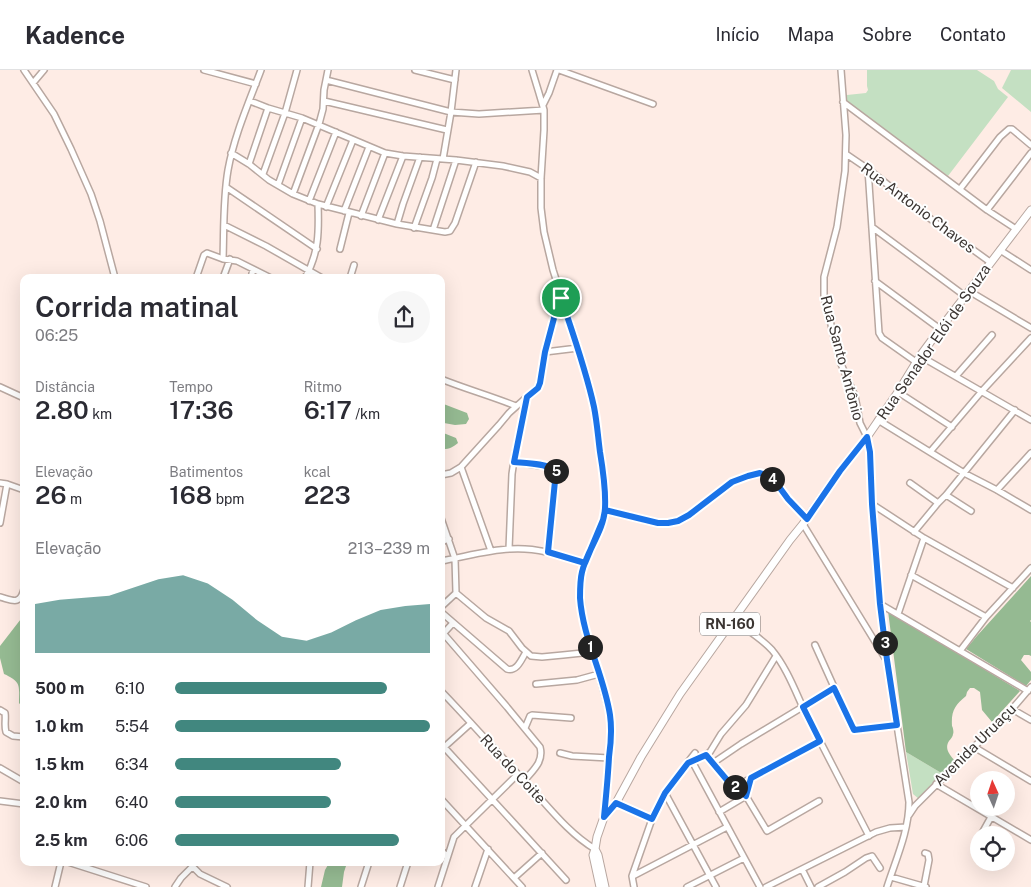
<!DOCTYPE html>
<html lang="pt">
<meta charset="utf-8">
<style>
:root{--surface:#fff;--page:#f7f7f7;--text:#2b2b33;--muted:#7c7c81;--line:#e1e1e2;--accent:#41877f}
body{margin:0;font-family:"Public Sans",sans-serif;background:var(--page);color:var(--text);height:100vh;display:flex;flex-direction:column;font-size:19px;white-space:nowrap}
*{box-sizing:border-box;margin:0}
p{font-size:16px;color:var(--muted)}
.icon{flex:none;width:28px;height:28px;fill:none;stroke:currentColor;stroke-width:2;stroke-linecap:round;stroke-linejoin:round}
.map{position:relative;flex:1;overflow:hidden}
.panel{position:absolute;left:20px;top:204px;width:425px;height:592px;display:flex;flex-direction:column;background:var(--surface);border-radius:10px;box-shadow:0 5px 20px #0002}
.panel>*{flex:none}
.needle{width:32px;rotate:357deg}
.tools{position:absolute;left:970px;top:701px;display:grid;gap:10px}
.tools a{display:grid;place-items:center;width:45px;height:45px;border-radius:50%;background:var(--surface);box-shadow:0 5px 20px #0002;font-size:25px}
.pin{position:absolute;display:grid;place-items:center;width:42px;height:42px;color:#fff;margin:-21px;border:2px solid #fff;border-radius:50%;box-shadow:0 1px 5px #0007}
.km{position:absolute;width:25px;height:25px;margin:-12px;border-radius:50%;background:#222;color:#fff;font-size:14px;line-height:25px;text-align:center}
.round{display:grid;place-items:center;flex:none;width:52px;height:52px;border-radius:26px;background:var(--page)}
.headline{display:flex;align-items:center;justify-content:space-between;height:85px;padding:0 15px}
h1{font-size:28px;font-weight:600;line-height:38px}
.stats{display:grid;grid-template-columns:repeat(3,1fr);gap:8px;height:85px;padding:5px 15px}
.stats div{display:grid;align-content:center}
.stats b{font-size:25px;font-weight:600}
.stats small{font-size:14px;font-weight:400}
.stats p{font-size:14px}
.chart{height:140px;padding:10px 15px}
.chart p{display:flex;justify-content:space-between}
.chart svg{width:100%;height:90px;margin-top:5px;fill:var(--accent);opacity:.7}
ul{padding:0 15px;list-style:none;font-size:16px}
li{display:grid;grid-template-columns:80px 60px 1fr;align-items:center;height:38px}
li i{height:12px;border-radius:6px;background:var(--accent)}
header{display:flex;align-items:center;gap:30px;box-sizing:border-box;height:70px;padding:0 25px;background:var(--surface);border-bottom:1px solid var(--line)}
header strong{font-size:24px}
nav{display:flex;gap:28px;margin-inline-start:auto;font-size:18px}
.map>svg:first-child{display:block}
.green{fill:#c4e0c2}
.forest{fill:#95ba92}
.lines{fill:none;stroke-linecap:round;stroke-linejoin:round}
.minor-casing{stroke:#b8a7a0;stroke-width:8}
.major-casing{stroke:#b8a7a0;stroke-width:9}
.minor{stroke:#fff;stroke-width:5}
.major{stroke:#fff;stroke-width:7}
.route-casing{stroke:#fff;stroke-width:10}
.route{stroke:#1a73e8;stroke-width:6}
.labels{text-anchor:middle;stroke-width:4;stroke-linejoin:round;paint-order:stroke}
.shield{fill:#fefefe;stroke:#76716f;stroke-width:1}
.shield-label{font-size:14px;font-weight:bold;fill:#3b3532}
.street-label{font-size:15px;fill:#3b3532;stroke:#fefefe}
</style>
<header>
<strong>Kadence</strong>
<nav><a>Início</a><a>Mapa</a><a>Sobre</a><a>Contato</a></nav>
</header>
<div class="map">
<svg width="1031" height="817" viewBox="0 0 1031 817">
<rect width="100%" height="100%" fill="#feece5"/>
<!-- green -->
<path class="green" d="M867,0H977L994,11L998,19L1008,27L948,106L847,32V25L866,23L868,20L867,16Z
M1011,0H1031V42L1002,18Z
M906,682L943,704L919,729L913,724Z"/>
<!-- forest -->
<path class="forest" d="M441,333L467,343L469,349L466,354L455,355L444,353L441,354Z
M441,362L456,368L458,373C453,377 448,380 441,379Z
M1031,506V550L1030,551L1031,552V586L1029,585H1024L1021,590L1031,602V610L1026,616L966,579L976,567Z
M888,541L1020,621L992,652L982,640L980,622L974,618H970L967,622L966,626C955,635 951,641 952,656C953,657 954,663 953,664C953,666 951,669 949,671C944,679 950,685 955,691L943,704L906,682Z
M24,545V639L19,633C19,616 22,612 4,604L0,588V576Z
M329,793H347L344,802L342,817H321L325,800Z"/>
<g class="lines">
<defs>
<path id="minor" d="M24,0L54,44L71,79L91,124L100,151L115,208
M204,0L256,14
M415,0L455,10
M532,0L539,23L544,40V60L541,108V138L544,162L553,200L578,278L594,337L604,411L605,440L603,450L582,501L580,513L582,545L592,582L599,604L607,633L610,645L611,667L605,746
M559,0L653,34
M841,0L846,65L845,101L837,157L824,207V227L841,294L855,326L860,353L867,367L870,382L872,434L880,534L887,591L909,732C909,761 896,789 887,817
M326,10L451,42L479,44L544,40
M33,13L44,0
M250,31L268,38L302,48L385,83L403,86L456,90L503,96L530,102L541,108
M324,31L447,60
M843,32L987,140L1016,159
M543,35L549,23L557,0
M231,83L249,94L269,110L293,124L318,134L397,154L445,162L450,161L455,153L476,92
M846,84L868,99L932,150L990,192
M443,89L451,42L456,0
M249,94L268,38
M868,99L879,263L882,268L916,292
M263,104L285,43L297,0
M278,115L302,48
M226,117L317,179
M960,119L1000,67L1009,59H1012L1031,75
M293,124L319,54L323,39L324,20L328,0
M309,131L336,62
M326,137L353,70
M987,140L1031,83
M344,141L369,77
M361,146L385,83
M378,150L403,86
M397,154L403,134L420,87
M224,155L266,176L322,208
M872,157L965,226
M414,158L432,108L437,89
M433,160L456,90
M340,179L349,143
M1000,180L1031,200
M223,189C224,159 223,129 228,100C234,66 249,32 261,0
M196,208L204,185L207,183L223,189L237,191L271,208
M223,208L230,189
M251,208L253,199
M305,208C319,183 319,162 318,134
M350,208L354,195
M875,211L940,259
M969,221L1031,258
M545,282L578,278
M920,286L1031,350
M956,306L992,265
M441,309C466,319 491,326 516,336
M0,317L24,328
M898,322L952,357
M878,350L964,403L997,420L1031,440
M930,382L982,321L1031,268
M514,392L549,397L554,399L556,402L548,482
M461,397L491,481
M441,405L451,403L461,397L499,355L509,343L538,317L540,313L545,282L558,233L561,228
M0,413L7,414L24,420
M910,413L938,433
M997,420L1031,383
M946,425L971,441
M872,434L924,468L1013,518
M605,440L658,453H668L678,451L689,445L732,412L747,406L760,403L769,406L774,410L788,429L807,449
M441,448L455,489L456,523L441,537
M0,453L7,414
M803,454L885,588
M914,462L938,433L946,425L1015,340
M441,472L449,469
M509,479L512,404L515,384L527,327
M441,491C464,487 487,480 510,479C536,477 560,485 585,493
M911,505L986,547
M456,523L486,548L509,561L522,578L531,586L542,587L563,585L592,582
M0,527C12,530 20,536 24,519
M880,534L1028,621
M441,542L507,599C517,602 521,590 526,582
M898,544L924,468
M733,550C746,559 761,568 772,580C787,598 796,623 806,644C827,685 848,725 869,766
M443,563L507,637L540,677C544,692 533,700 524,711
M442,565L453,553
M815,575L853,659L855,660L897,655
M960,581L986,547L1031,498
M536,614L577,610L599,604
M441,621C472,653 501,687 532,719C551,740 571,765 595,779
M1012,639L1031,650
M0,640L5,643C6,649 4,656 6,662L13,666L24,667
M525,658L530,646L532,645L571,648
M444,677L566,810
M974,677L1031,711
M441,680L471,653
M560,683L572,686L609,688
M706,685L727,710L746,726L767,761L819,731
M692,691L760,817
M688,692L695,683
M713,693L741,674L834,618
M0,698L24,712
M936,714L1031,770
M736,718L744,712L820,671
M665,723L716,817
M441,729L522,817
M0,731L24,734
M616,733L652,749
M719,742L746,726L751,708
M909,745L915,736L1012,639L1031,617
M981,765L991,747
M441,780L447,787
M68,792L146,817
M188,792L200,804L227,817
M802,799L811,817
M633,806L727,757
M891,807L926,817
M514,808L542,783
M924,816L929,790L928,784L925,783
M55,817L61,792
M175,817L181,808L192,797
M308,817L310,792
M361,817L369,792
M400,817L408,792
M438,817L454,767L518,704
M475,817L488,779
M634,817L632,806L652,749L665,723L688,693L706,685L710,682L721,664L746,635L776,586
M687,817L744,788
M766,817L876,762L890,758L906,757
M818,817L845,802L866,788L872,786L880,798"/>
<path id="major" d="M595,779L598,785L605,817
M600,817L593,785L595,779L597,767L604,747L616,733L641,687L680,624L790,470L803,454L840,401L867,367L898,322L920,286L940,259L1031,140"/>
</defs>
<!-- minor casing -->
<use href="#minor" class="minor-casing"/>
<!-- major casing -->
<use href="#major" class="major-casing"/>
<!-- minor -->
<use href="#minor" class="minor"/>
<!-- major -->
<use href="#major" class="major"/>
</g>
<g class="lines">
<defs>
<path id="route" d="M561,228C573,264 586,300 594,337C597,352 598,367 600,382C603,400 606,419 605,438C604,461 587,480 582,502C580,510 580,520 580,528C583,569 604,605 610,645C612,659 611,673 609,687C608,707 606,727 604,747L616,733L652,749L665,723L688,693L706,685L727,710L746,726L751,708L820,671L803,637L834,618L854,660L897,655L887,590L880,534L872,434L870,382L867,367L840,401L807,449L788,429L774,410L769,406L760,403L748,406L732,412L689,445L678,451L668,453H658L605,440L603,450L585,493L548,482L556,401C547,393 525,393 514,392L527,327L538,318L540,313L545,282L558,233L561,228"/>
</defs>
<!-- route casing -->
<use href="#route" class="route-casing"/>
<!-- route -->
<use href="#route" class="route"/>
</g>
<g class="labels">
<!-- shield labels -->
<rect class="shield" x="700" y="542.5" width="60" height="23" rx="4"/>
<g class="shield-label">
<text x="730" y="559">RN-160</text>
</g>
<!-- street labels -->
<g class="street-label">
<text transform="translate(918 138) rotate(37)" y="5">Rua Antonio Chaves</text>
<text transform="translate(934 272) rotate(-55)" y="5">Rua Senador Elói de Souza</text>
<text transform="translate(842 288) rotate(75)" y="5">Rua Santo Antônio</text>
<text transform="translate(975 675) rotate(-45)" y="5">Avenida Uruaçu</text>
<text transform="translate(513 699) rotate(47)" y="5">Rua do Coite</text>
</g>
</g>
</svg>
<div class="tools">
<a><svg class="needle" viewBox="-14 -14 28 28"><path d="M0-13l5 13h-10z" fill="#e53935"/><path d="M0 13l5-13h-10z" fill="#7c7c81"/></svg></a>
<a><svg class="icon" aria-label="locate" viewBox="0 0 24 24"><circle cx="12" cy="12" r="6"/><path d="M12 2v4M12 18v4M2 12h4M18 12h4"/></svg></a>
</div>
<div class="pin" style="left:561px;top:228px;background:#1e9e55"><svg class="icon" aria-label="arrive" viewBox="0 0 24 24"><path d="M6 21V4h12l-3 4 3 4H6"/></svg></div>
<b class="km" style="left:590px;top:577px">1</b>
<b class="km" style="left:735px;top:717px">2</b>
<b class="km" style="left:885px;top:573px">3</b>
<b class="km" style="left:772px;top:409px">4</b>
<b class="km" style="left:556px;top:401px">5</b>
<section class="panel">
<div class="headline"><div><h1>Corrida matinal</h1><p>06:25</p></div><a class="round"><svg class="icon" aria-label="share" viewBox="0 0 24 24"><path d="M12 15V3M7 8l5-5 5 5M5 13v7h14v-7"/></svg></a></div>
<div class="stats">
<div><p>Distância</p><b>2.80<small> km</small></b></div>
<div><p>Tempo</p><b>17:36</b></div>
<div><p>Ritmo</p><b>6:17<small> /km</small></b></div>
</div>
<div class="stats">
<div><p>Elevação</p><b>26<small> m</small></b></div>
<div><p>Batimentos</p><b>168<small> bpm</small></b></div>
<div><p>kcal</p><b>223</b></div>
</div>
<div class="chart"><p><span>Elevação</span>213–239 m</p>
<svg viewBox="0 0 160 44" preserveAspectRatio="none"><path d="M0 44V20L10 18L20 17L30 16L40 12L50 8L60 6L70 10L80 18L90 28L100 36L110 38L120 34L130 28L140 23L150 21L160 20V44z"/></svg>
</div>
<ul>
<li><b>500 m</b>6:10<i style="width:83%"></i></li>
<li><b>1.0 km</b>5:54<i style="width:100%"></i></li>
<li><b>1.5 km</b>6:34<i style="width:65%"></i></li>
<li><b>2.0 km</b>6:40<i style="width:61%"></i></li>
<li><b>2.5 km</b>6:06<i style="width:88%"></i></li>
</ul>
</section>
</div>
